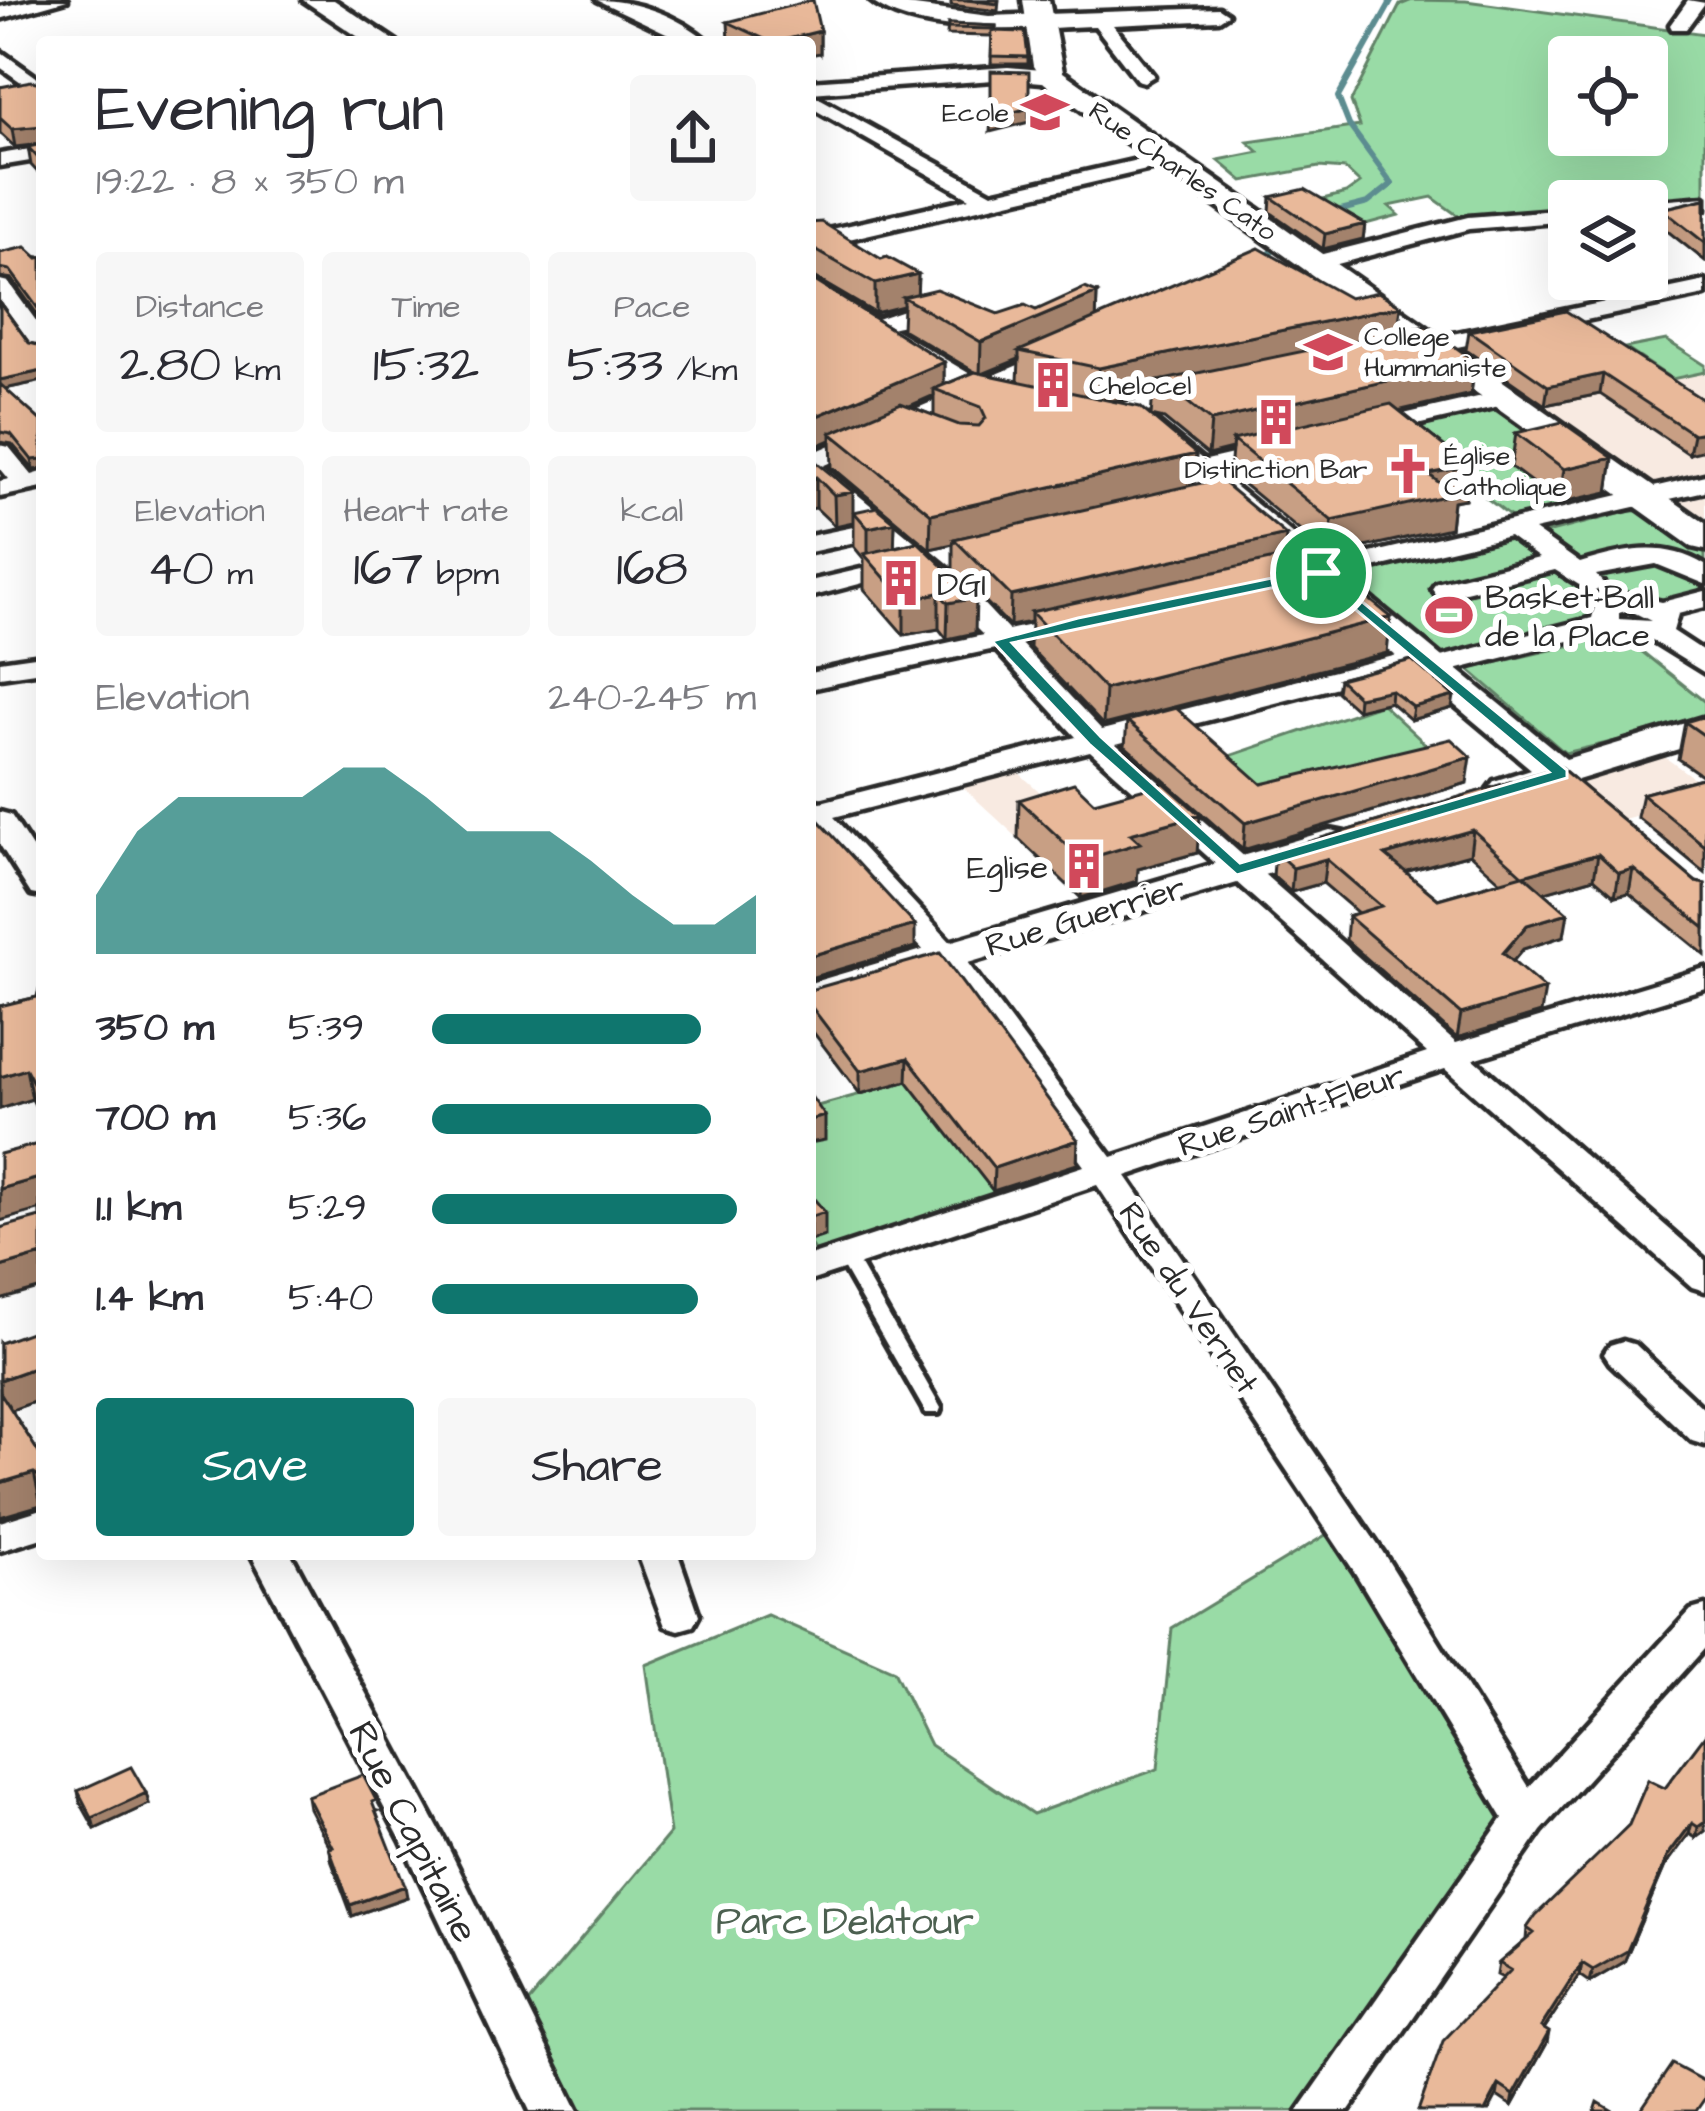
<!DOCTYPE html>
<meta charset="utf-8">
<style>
:root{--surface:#fff;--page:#f7f7f7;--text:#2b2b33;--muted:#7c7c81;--accent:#0f766e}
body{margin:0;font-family:"Architects Daughter",sans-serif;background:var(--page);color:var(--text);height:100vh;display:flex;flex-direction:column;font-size:45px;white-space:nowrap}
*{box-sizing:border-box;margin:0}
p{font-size:39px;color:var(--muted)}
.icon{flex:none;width:66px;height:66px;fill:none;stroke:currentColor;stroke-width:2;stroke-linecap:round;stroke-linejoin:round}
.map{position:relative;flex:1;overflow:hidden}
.side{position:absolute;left:36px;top:36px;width:780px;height:1524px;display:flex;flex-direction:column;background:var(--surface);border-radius:12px;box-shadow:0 12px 48px #0002}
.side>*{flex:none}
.tools{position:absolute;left:1548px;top:36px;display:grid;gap:24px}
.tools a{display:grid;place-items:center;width:120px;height:120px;border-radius:12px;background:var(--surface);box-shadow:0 12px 48px #0002;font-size:60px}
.pin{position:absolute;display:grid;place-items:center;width:102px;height:102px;color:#fff;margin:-51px;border:6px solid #fff;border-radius:50%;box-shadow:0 3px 12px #0007}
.round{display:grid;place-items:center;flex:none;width:126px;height:126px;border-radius:12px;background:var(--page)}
.summary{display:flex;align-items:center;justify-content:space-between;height:204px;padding:0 60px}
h1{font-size:66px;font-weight:600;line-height:90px}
.figures{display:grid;grid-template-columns:repeat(3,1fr);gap:18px;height:204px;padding:12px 60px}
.figures div{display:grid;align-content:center;border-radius:12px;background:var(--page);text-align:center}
.figures b{font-size:51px;font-weight:600}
.figures small{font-size:33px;font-weight:400}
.figures p{font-size:33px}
.chart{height:336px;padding:24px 60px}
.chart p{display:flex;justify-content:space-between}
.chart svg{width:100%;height:216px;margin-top:12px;fill:var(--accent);opacity:.7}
.primary-button{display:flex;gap:24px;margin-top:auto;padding:24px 60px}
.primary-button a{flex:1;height:138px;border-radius:12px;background:var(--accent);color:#fff;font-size:48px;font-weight:600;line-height:138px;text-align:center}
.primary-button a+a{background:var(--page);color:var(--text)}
ul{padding:0 60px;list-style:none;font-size:39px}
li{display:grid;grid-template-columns:192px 144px 1fr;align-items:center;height:90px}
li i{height:30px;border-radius:15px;background:var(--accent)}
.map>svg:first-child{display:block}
.built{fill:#f8eae1}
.green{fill:#99dba6;stroke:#628368;stroke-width:3;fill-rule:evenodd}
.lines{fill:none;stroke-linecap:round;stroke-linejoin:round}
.stream{stroke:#5b8c90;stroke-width:6}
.lane-casing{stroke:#2b2b2b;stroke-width:10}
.street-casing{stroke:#2b2b2b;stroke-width:9}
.secondary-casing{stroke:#2b2b2b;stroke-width:9}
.lane{fill:#fff;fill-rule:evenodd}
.street{fill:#fff;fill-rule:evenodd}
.secondary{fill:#fff;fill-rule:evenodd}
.wall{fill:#c89f84;stroke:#2b2b2b;stroke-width:3;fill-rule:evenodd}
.shaded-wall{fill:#a3826c;stroke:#2b2b2b;stroke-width:3}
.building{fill:#e9b99a;stroke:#2b2b2b;stroke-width:3;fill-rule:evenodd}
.route{fill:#0f766e;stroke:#fff;stroke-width:3;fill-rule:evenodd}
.labels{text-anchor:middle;stroke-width:12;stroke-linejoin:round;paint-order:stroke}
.far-poi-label{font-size:27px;fill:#2b2b2b;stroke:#fff;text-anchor:start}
.far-street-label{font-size:27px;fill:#2b2b2b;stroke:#fff}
.poi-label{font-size:33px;fill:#2b2b2b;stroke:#fff;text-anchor:start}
.street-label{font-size:33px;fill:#2b2b2b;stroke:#fff}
.near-street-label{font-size:39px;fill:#2b2b2b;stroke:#fff}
.near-park-label{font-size:39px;fill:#4c6050;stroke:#fff}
</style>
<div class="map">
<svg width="1705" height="2111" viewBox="0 0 1705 2111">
<rect width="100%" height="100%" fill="#fff"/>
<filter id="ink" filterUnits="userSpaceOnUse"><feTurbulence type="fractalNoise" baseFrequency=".00833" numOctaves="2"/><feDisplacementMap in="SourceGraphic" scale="24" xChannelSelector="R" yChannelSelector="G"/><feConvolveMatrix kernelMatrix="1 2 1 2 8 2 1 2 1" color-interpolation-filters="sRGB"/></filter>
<g filter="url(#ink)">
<!-- built -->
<path class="built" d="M1705,372V539L1522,410Z
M1649,746L1705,786V796L1617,821L1561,774Z
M1008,763L1072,821L1018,838L952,777Z"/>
<!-- green -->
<path class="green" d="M1412,0L1466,1L1705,34V203L1647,208V201H1569V215L1468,223L1432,197L1389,206L1399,215L1344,230L1331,222L1278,238L1258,224L1314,211L1304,204L1346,193L1360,183L1345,169L1319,167L1243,181L1218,160L1259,152L1248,142L1360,126L1351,101L1400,5ZM1569,57H1647V135H1569Z
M1666,340L1705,365V372L1672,379L1625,348Z
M1504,398L1580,451L1512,467L1572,513L1521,525L1392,424Z
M1630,511H1650L1705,546V589L1652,603L1622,601L1535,536Z
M1512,536L1600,606L1587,621L1440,657L1340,575Z
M1620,634L1705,702V720L1565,753L1468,669Z
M1382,704L1448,765L1259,810L1209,763Z
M908,1081L1004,1204L824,1264L810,1244V1143L824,1139L810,1108Z
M1352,1519L1523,1802L1304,2111H554L511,2023L670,1833L646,1665L767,1615L894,1671L930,1745L1033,1814L1158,1769L1172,1628Z"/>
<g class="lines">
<!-- stream -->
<path class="stream" d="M1333,212L1368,203L1392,184L1349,125L1338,97L1392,0
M1258,263L1279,246L1278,238L1304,223"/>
<defs>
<path id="lane" d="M846,1251L855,1257L941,1408L939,1413H925L923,1408L837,1257Z"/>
<path id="street" d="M33,0H67L0,19V7Z
M597,0C635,0 679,16 709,42H685Z
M870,0L989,16L1219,8L1228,14L1219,20L1113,25L1154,76L1144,82L1137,80L1095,26C1035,28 917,40 870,0Z
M1688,0L1705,3L1686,29H1672L1670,25Z
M0,51L42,81V97L0,67Z
M1008,67L1053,71L1063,77L1053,83L1008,79L810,93V81Z
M810,93L992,193L1168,153L1178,159L1168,165L810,248V234L970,198L810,107Z
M42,147V159L0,166V154Z
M1705,197V209L1647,214V202Z
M1569,209V221L1469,229L1315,270L1304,263L1307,258L1468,217Z
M0,280L8,282L42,329V352L34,350L0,303Z
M1705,281V295L1405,358L1393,351L1405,344Z
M924,303L945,304L956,311C949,317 888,328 871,332L859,325Z
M1060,347L1068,349V359L823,466L958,577L1008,630L1072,616L1082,618L1086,624L1082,630L1020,643L1102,730L1421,649L1431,651L1433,659L1592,618L1596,603L1627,594L1662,602L1705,591V607L1678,614L1673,631L1705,652V673L1650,639L1604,632L1431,676L1421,674L1419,666L1116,744L1456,1043L1705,968V988L1474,1059L1705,1260V1291L1692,1287L1445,1069L1126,1176L1382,1551L1529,1787L1691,1610L1705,1606V1648L1541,1831L1349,2111H1298L1503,1818L1354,1571L1097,1185L810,1281V1256L1084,1166L936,964L810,826V799L821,802L1076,737L995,649L810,689V673L983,635L916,569L810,597V581L904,559L878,537L810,552V536L863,525L810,481V454ZM1629,610L1651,621L1619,619V613ZM1090,751L1427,1053L1112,1157L958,950L834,817Z
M1196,388L1208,395L1204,400L1094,423L1082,416L1094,409Z
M1504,391L1512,393V403L1369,436L1357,429L1360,424Z
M0,445L9,447L32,475L42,472V488L0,497V481L9,479L0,468Z
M1272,445L1281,447L1284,452L1281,457L1198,476L1186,469L1189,464Z
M1705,475V491L1534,530L1580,563C1624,550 1663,540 1705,565V584L1656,564L1596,575L1605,585L1592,593L1555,570L1445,597L1436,595L1432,589L1436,583L1539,558L1509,536L1293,587L1280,579L1293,571Z
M42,655V671L0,677V661Z
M0,812L11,815L42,863V896L31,894L0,845Z
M1623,1341L1636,1345L1705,1410V1445L1692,1441L1610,1363L1604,1354L1610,1345Z
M42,1509V1538L0,1551V1522Z
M251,1554H291L445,1841L578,2111H530L402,1842Z
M638,1554H678L699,1615L693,1626L679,1630L665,1626Z"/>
<path id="secondary" d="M303,0H334L397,42H366Z
M1023,0H1049L1063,72L1705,523V550L1692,547L1044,83L1033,66Z
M810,279L987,384L1022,393L1026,400L1010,410L963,398L810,301Z
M1145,419L1157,422L1566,759L1705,717V741L1522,797H1494L1488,789L1494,781L1531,769L1133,436L1128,429Z
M1330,830L1345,833L1351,842L1345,851L810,1010V983Z"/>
</defs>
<!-- lane casing -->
<use href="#lane" class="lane-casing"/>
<!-- street casing -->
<use href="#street" class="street-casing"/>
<!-- secondary casing -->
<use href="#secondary" class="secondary-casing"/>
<!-- lane -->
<use href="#lane" class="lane"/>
<!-- street -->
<use href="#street" class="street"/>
<!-- secondary -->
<use href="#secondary" class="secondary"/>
</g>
<!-- wall -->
<path class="wall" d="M951,0H999L998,11L951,5Z
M728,22L820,31V53L810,42H729Z
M948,24L996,26V31L1028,57V64H991L992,36L947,35Z
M40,84L42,144L15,147L0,133V87Z
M28,147L42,162V177L31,165Z
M1271,197L1365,224L1363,239L1323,249L1270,212Z
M1705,199V261L1660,225L1662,209Z
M810,223L881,259L918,274L917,293L998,314L1036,310L1097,293L1096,317L1349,298L1401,306L1398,332L1475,361L1471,394L1399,411L1469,466L1465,499L1453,501L1450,528L1329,555L1230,473L1232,449L1208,455L1164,419L1151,416L1153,392L1111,401L1196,454L1194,484L1284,556L1387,653L1103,725L1030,648L1031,622L1010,626L953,569V544L930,549L832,467L831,440L810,449V278L944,362V385L975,372L902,329L903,306L875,313L810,275ZM1019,359L1018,381L984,374L997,368ZM934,395V416L909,406Z
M0,253L42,257V321L12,279L0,277Z
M0,303L29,343L42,346V381L5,389L42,422V469L34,470L12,444L0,442Z
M1469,331L1705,401L1689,454L1600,394L1545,405L1466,350Z
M1516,433L1613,458L1608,492L1559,503L1511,467Z
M810,457L853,522L835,526L816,508Z
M854,512L895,522L894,547L918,542L975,633L947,639L939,629L904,635L864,589V559L854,547Z
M1412,660L1452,708L1411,720L1390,702L1357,710L1337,692L1339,679Z
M1705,716V873L1637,817L1642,794L1704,777L1678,759L1685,722Z
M1127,721L1262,784L1467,783L1243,850L1125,746Z
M1560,767L1696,882L1705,884V955L1629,893L1615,896L1594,878L1544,892L1564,936L1523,949L1513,961L1541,1013L1457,1038L1346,940L1348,916L1358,913L1323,883L1291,892L1273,876L1275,852ZM1470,854L1500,881L1438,899L1405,872Z
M1019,800L1094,802L1197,853L1138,869L1137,881L1081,898L1018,838Z
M42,981V1119L32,1099L0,1109V1006L37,997Z
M810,990L1078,1140L1077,1164L993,1191L907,1081L860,1094L810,1028Z
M0,1343L42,1399L11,1410L42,1458V1506L0,1517Z
M1648,1780L1705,1831L1696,1838L1689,1834L1665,1866L1624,1962L1590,1982L1580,1975L1544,2029L1547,2043L1512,2106L1497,2096L1503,1978L1497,1975L1499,1963L1526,1940L1527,1928L1629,1825Z
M78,1791L146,1793L149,1804L95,1829L80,1802Z
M307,1796L378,1811L376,1812L407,1897L352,1916L331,1860L330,1848L309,1808Z"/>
<!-- shaded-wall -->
<path class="shaded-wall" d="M820,31V53L810,55V42H776Z
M1029,108V122L990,132L991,118Z
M42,126V144L15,147L12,129Z
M1365,224L1363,239L1323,249L1325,234Z
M918,274L917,302L903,297V306L875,313V284Z
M1097,293L1096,325L1019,351V359L980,375L981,342Z
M1401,306L1397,341L1154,382L1153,392L1098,404L1099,368Z
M1475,361L1471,394L1241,447L1233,440L1232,449L1208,455L1211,421Z
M944,362V391L934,389V395L837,438L831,433V440L810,449V419Z
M42,371V381L0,390V380Z
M1603,374L1600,394L1545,405L1548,386Z
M1705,432V450L1689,454L1693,434Z
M1196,454L1193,488L954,539L953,544L930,549L931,514Z
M1613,458L1608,492L1559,503L1564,469Z
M42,459V469L34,470L32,460Z
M1469,466L1465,499L1453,501L1450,528L1329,555L1332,521L1428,474Z
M816,477V508L810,509V479Z
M853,492V522L835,526L834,495Z
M895,522L894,557L868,558V528Z
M1286,535L1284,565L1031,612V622L1010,626L1011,596Z
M939,593V629L904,635V600Z
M976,598L975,633L947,639L948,603Z
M1391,617L1387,653L1103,725L1105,689Z
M1391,690L1390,702L1357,710L1358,697Z
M1454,696L1452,708L1411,720L1413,707Z
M1471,757L1467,783L1243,850L1245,823Z
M1200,815L1197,853L1138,869L1137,881L1081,898L1083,860L1130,834Z
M1473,830L1470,854L1382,878L1385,855Z
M1598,854L1594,878L1521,899L1524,875Z
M1326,859L1323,883L1291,892L1293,868Z
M1633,869L1629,893L1615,896L1619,873Z
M1568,913L1564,936L1523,949L1500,977L1503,953L1527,925Z
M915,925V947L810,978V956Z
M1545,989L1541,1013L1457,1038L1461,1014Z
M908,1058L907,1081L860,1094V1071Z
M26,1069L32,1099L0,1109V1077Z
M825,1116V1140L810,1143V1120Z
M1078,1140L1077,1164L993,1191L994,1168Z
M39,1178L42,1209L0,1221V1189Z
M825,1212V1236L810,1241V1217Z
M42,1255V1288L0,1300V1267Z
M42,1365V1399L1,1414L0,1380Z
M34,1473L41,1505L0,1517V1483Z
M146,1793L149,1804L95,1829L92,1818Z
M1705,1822V1831L1696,1838L1698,1827Z
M1692,1823L1689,1834L1665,1866L1624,1962L1590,1982L1593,1970L1668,1855Z
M405,1886L407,1897L352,1916L350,1905Z
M1582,1963L1580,1975L1538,2038L1541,2027Z
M1549,2032L1547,2043L1512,2106L1514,2095Z
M1499,2085L1497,2096L1489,2111H1485Z"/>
<!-- building -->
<path class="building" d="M813,0L820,31L776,42H771L728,22Z
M967,0H998V4Z
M948,24L996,26V29L948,28Z
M992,31L1025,32L1028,57L991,56Z
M991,71L1029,72V108L991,118Z
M31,81L42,83V126L12,129L0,118V87Z
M42,144V162L28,147Z
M1305,189L1365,224L1325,234L1271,197Z
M1705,199V243L1662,209Z
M822,222L881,259L887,257L918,274L875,284L810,247V223Z
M26,247L38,258L42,257V314L10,270L0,268V253Z
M1259,248L1349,298L1378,292L1401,306L1099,368L1019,351Z
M810,278L944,362L810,419Z
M1085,288L1097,293L981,342L903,297L936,289L998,314L1025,305L1036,310Z
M0,303L29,343L42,346V371L0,380Z
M1566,311L1705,401V432L1693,434L1603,374L1548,386L1469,331Z
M1426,326L1475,361L1211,421L1166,385L1154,382Z
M975,372L1140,407L1196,454L931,514L831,433L901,403L959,425L979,426L986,418L981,407L934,389Z
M0,384L42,422V459L32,460L11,434L0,432Z
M1391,404L1469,466L1428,474L1454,494L1332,521L1233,440Z
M1562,422L1613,458L1564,469L1516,433Z
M810,457L853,492L834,495L816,477L810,479Z
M1219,479L1286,535L1011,596L954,539Z
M877,507L895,522L868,528L854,512Z
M918,542L976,598L948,603L939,593L904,600L864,554Z
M1311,551L1391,617L1105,689L1031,612Z
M1412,660L1454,696L1413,707L1391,690L1358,697L1339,679Z
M1176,708L1262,784L1451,739L1471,757L1245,823L1127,721Z
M1705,716V736L1685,722Z
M1560,767L1696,882L1705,884V928L1633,869L1619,873L1598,854L1524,875L1568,913L1527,925L1503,953L1545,989L1461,1014L1348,916L1381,906L1326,859L1293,868L1275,852ZM1473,830L1523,875L1438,899L1385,855Z
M1705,777V846L1642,794Z
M1074,783L1094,802L1164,783L1200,815L1130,834L1140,843L1083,860L1019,800Z
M810,811L915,925L810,956Z
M940,953L1078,1140L994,1168L908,1058L860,1071L810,1005V990Z
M41,981H42V1100L26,1069L0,1077V1006L37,997Z
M810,1095L825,1116L810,1120Z
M42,1143V1255L0,1267V1228L40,1217L39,1178L0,1189V1154Z
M810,1194L825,1212L810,1217Z
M36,1330L42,1339V1365L0,1380V1343Z
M0,1392L42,1458V1489L40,1490V1477L34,1473L0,1483Z
M1705,1735V1822L1698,1827L1692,1823L1668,1855L1627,1951L1593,1970L1582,1963L1541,2027L1549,2032L1514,2095L1499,2085L1485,2111H1418L1443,2041L1511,1970L1499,1963L1534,1933L1527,1928L1536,1915L1629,1825L1648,1780L1665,1788Z
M131,1767L146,1793L92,1818L78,1791Z
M363,1775L376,1800L372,1802L405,1886L350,1905L329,1848L333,1847L307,1796Z
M1672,2064L1705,2082V2098L1696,2111H1640Z
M1598,2102L1613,2111H1595Z"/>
</g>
<!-- route -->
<path class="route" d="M1321,568L1567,770V778L1237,875L1089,744L992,641L1078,618ZM1318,578L1549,772L1240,863L1101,737L1012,643Z"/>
<!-- icons -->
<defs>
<symbol id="school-bare" viewBox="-9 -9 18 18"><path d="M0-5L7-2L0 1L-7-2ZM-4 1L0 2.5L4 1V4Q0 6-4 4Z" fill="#d1495b" stroke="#fff" stroke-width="2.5" paint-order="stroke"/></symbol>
<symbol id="building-bare" viewBox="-9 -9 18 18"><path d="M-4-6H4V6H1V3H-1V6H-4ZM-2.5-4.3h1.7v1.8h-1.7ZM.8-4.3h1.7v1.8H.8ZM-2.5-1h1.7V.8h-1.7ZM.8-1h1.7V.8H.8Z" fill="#d1495b" stroke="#fff" stroke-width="2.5" paint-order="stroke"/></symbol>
<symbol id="church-bare" viewBox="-9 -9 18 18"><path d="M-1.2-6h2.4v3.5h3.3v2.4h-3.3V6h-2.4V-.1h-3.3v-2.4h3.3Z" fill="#d1495b" stroke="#fff" stroke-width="2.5" paint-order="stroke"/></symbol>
<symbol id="stadium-bare" viewBox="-9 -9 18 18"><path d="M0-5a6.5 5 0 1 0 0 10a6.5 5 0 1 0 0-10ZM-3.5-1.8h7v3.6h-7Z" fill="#d1495b" stroke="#fff" stroke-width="2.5" paint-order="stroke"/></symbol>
</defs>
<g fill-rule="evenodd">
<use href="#school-bare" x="1012" y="79" width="66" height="66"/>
<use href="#school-bare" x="1295" y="319" width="66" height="66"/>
<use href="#building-bare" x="1020" y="352" width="66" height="66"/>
<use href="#building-bare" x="1243" y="389" width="66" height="66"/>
<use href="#church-bare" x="1375" y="438" width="66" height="66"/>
<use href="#building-bare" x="868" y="550" width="66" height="66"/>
<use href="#stadium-bare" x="1416" y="582" width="66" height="66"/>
<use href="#building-bare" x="1051" y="833" width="66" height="66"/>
</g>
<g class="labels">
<!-- far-poi labels -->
<g class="far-poi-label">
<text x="1009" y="121" text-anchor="end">Ecole</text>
<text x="1364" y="345">College<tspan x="1364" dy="31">Hummaniste</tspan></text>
<text x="1089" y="394">Chelocel</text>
<text x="1444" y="464">Église<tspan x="1444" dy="31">Catholique</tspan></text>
<text x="1276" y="478" text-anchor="middle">Distinction Bar</text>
</g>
<!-- far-street labels -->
<g class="far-street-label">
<text transform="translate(1183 171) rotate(35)" y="9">Rue Charles Cato</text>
</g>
<!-- poi labels -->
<g class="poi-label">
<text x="937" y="595">DGI</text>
<text x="1485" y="608">Basket-Ball<tspan x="1485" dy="38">de la Place</tspan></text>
<text x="1048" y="878" text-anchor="end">Eglise</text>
</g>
<!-- street labels -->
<g class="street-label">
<text transform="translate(1085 915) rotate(-17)" y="12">Rue Guerrier</text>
<text transform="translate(1291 1109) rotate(-18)" y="12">Rue Saint-Fleur</text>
<text transform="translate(1190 1297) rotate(56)" y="12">Rue du Vernet</text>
</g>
<!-- near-street labels -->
<g class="near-street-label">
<text transform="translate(415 1831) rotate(63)" y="14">Rue Capitaine</text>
</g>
<!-- near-park labels -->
<g class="near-park-label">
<text x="845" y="1934">Parc Delatour</text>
</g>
</g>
</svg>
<div class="tools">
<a><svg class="icon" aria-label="locate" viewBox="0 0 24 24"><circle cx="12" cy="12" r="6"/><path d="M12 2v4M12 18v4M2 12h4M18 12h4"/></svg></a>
<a><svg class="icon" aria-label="layers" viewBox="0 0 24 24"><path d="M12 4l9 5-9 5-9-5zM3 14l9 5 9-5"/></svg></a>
</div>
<div class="pin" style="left:1321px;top:573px;background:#1e9e55"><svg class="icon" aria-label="arrive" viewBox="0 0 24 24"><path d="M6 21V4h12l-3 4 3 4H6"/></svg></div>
<section class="side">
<div class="summary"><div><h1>Evening run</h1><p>19:22 · 8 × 350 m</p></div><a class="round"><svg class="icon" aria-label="share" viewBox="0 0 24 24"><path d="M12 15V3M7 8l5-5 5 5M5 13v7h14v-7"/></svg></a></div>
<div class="figures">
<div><p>Distance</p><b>2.80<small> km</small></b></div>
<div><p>Time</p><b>15:32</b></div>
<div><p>Pace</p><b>5:33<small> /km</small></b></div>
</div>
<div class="figures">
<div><p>Elevation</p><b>40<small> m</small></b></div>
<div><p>Heart rate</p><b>167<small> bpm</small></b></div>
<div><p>kcal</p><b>168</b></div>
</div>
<div class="chart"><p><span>Elevation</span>240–245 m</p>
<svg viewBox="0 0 160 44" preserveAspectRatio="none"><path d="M0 44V32L10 19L20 12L30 12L40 12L50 12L60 6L70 6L80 12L90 19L100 19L110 19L120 25L130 32L140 38L150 38L160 32V44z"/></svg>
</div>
<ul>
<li><b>350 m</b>5:39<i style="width:83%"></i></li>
<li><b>700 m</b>5:36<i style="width:86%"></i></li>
<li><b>1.1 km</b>5:29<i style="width:94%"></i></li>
<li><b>1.4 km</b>5:40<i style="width:82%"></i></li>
</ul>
<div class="primary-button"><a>Save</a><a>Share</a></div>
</section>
</div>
